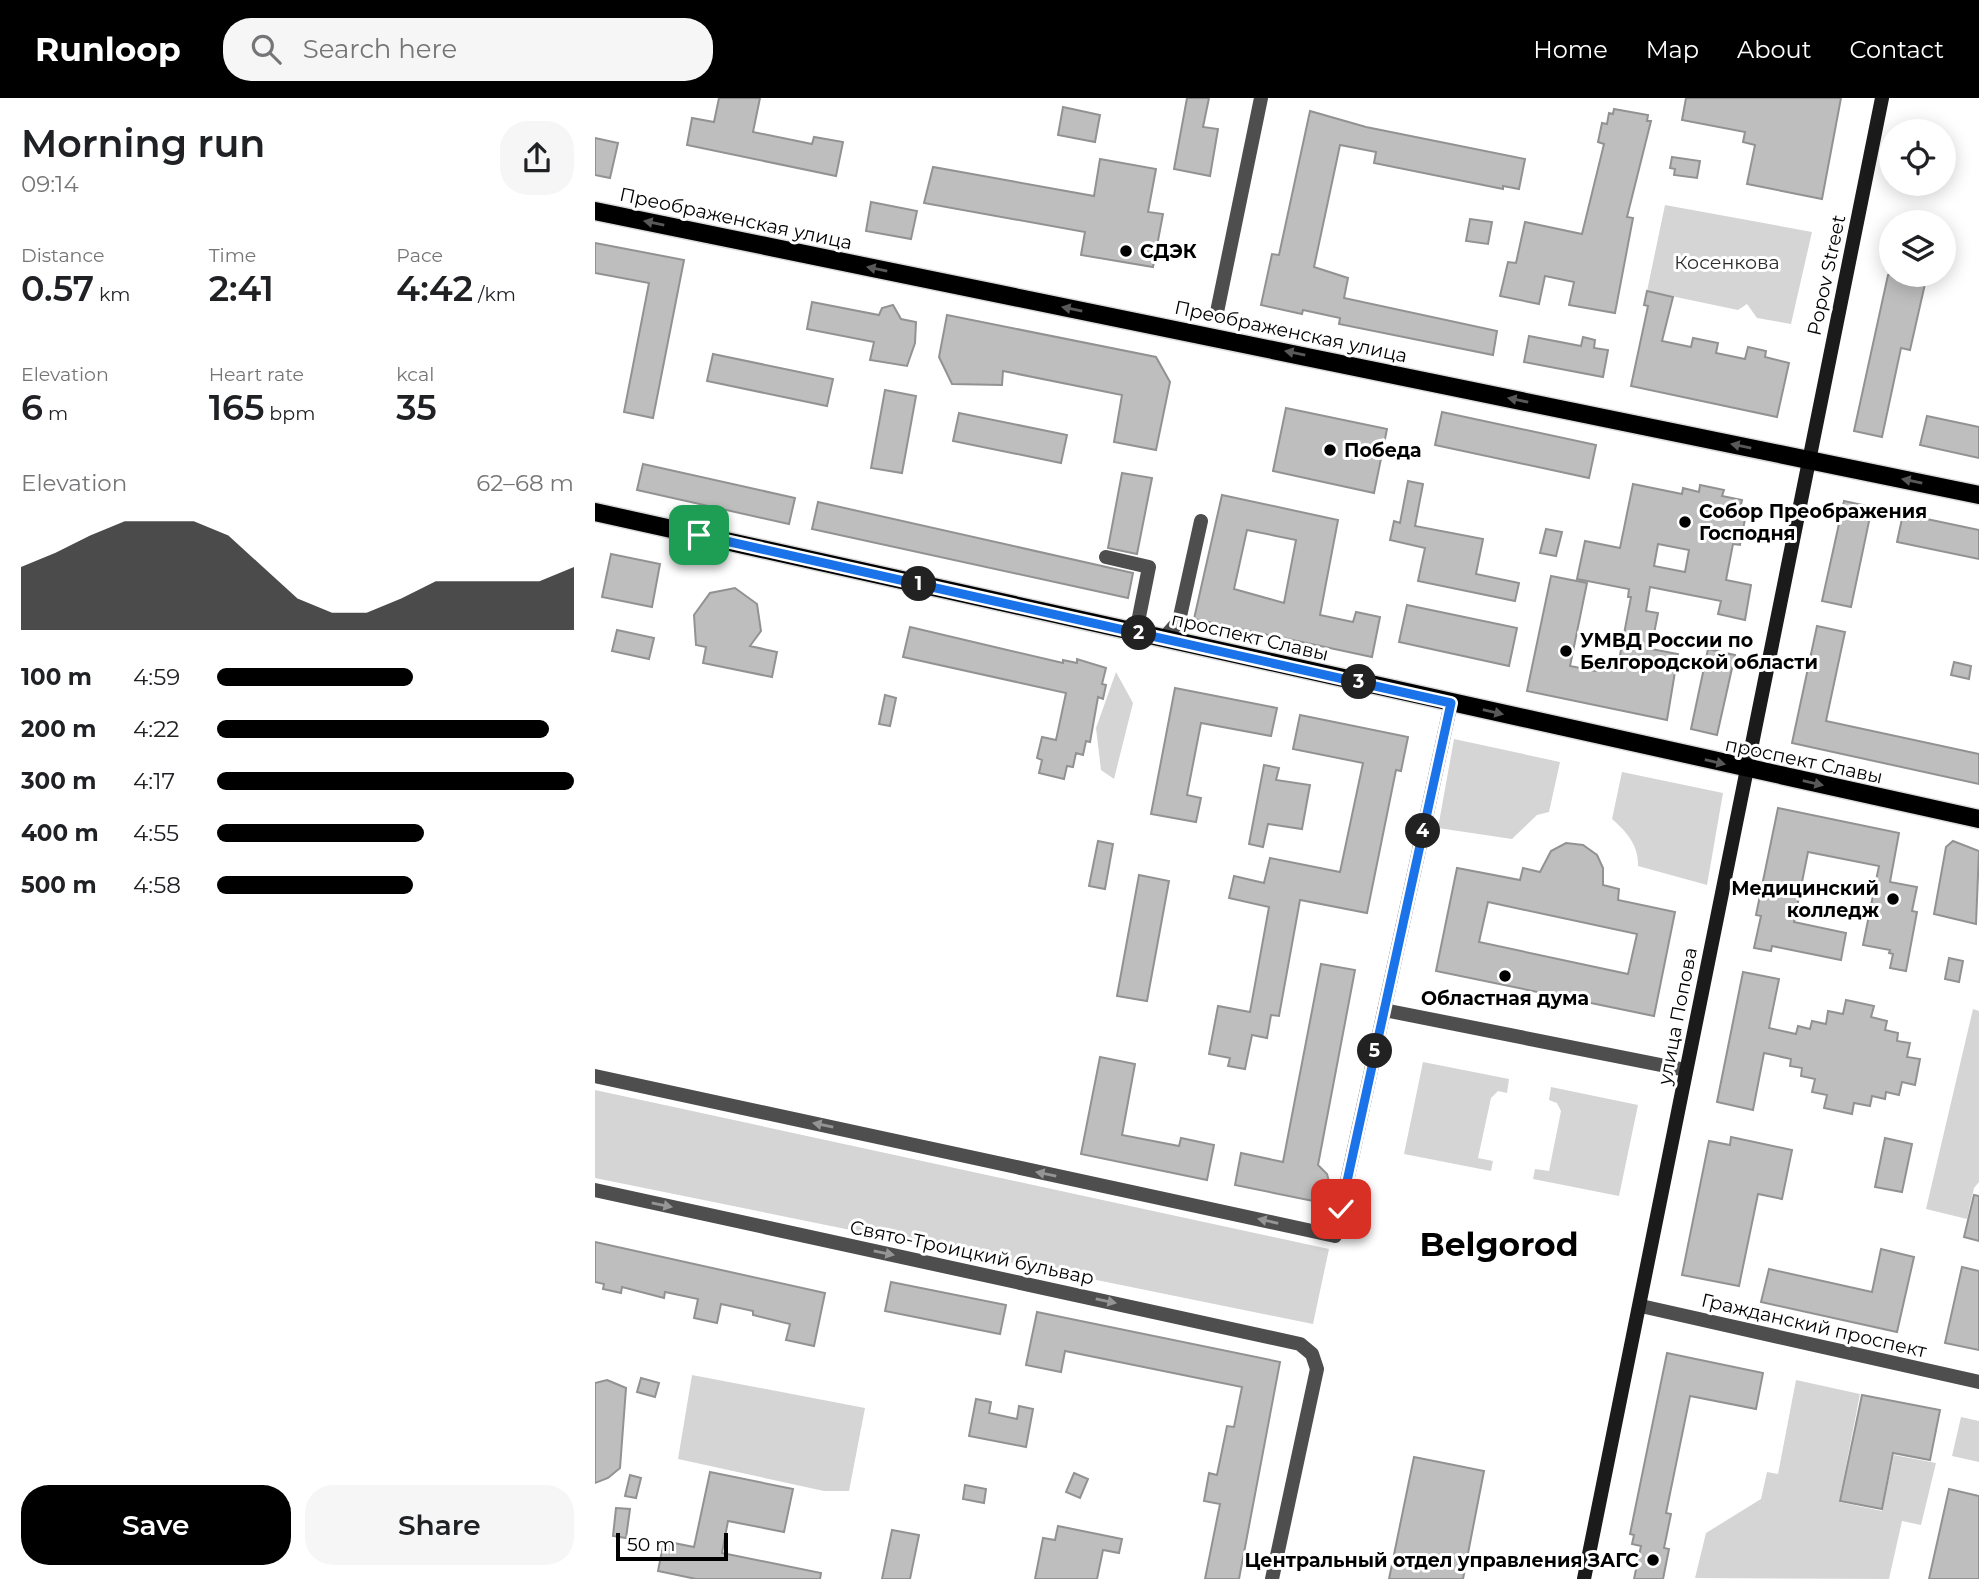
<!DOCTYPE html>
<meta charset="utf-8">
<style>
:root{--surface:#fff;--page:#f6f6f6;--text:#202124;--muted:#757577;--accent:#000}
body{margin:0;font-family:Montserrat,sans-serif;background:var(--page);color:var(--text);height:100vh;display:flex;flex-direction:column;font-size:26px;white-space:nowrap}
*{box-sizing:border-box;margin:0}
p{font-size:23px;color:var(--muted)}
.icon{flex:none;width:38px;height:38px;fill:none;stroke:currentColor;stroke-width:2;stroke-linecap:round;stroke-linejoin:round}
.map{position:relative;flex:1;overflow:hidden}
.drawer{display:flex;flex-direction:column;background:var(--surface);width:595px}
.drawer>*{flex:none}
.controls{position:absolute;left:1284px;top:21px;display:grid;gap:14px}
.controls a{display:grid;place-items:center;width:77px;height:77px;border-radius:50%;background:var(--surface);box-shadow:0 4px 18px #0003;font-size:35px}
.scale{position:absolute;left:21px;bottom:18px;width:112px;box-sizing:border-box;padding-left:7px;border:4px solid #000;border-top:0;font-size:19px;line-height:24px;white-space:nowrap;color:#000;-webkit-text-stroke:5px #fff;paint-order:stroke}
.pin{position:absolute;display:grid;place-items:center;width:60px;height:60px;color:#fff;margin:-30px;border-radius:14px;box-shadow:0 4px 10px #0006}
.km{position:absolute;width:35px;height:35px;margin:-18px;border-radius:50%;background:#222;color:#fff;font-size:19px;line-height:35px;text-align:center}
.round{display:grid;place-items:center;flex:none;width:74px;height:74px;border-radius:28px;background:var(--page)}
.overview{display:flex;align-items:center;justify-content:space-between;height:119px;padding:0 21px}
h1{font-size:38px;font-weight:600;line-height:52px}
.stats{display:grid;grid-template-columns:repeat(3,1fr);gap:10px;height:119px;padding:7px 21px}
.stats div{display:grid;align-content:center}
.stats b{font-size:35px;font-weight:600}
.stats small{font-size:19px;font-weight:400}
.stats p{font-size:19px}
.chart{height:196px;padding:14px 21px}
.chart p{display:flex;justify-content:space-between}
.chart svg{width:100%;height:126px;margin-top:7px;fill:var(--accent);opacity:.7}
.primary-button{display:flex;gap:14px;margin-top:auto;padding:14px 21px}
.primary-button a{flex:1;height:80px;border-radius:28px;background:var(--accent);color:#fff;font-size:28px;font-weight:600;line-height:80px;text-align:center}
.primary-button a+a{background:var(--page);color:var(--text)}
ul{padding:0 21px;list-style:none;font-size:23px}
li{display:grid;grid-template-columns:112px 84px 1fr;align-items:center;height:52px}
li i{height:18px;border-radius:9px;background:var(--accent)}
header{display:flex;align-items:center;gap:42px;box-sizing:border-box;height:98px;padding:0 35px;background:var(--accent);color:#fff}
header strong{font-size:33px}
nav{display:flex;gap:38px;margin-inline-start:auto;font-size:24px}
.search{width:490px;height:63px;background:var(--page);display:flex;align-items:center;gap:18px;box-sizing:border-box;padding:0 24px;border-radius:28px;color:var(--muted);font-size:26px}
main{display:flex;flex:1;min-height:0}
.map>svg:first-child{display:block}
.green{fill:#d5d5d5}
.building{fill:#bebebe;stroke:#929292;stroke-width:2;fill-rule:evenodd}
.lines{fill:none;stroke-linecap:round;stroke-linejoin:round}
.primary-casing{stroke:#dbdbdb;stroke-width:21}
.pedestrian{stroke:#4e4e4e;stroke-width:14}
.minor{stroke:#4e4e4e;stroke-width:14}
.tertiary{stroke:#4e4e4e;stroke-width:14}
.secondary{stroke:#1b1b1b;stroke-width:14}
.primary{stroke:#000;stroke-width:18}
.oneway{fill:#595959}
.oneway2{fill:#959595}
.route-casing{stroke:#fff;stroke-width:14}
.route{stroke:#1a73e8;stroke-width:9}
.poi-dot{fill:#000;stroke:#fff;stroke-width:2.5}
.labels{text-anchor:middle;stroke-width:6;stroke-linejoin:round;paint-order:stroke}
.street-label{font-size:19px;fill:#000;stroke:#fff}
.poi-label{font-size:19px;font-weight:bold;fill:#000;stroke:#fff;text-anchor:start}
.park-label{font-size:19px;fill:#2c2c2c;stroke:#fff}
.town-label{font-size:33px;font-weight:bold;fill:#000;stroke:#fff}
</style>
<header>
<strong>Runloop</strong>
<div class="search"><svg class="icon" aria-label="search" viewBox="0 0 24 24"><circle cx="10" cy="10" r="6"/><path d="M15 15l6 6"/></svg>Search here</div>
<nav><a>Home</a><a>Map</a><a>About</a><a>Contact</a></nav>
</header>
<main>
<section class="drawer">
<div class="overview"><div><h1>Morning run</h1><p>09:14</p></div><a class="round"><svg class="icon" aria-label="share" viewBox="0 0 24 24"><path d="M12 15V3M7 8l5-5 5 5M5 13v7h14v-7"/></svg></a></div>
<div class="stats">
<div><p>Distance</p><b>0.57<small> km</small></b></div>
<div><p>Time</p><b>2:41</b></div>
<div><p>Pace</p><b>4:42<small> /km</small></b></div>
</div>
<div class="stats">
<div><p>Elevation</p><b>6<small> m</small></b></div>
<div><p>Heart rate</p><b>165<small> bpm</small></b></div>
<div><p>kcal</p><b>35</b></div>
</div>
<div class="chart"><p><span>Elevation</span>62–68 m</p>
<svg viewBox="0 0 160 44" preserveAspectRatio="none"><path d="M0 44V22L10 17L20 11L30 6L40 6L50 6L60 11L70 22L80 33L90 38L100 38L110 33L120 27L130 27L140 27L150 27L160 22V44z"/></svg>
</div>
<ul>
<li><b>100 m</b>4:59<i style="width:55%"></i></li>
<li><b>200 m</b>4:22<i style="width:93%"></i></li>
<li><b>300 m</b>4:17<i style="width:100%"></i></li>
<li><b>400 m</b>4:55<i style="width:58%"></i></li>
<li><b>500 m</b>4:58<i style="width:55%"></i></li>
</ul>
<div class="primary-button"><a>Save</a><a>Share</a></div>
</section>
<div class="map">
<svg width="1384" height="1481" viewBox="0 0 1384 1481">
<rect width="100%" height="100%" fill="#fff"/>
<!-- green -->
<path class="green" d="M1070,107L1217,134L1196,226L1162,220L1152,206L1143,212L1052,193Z
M521,574L538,605L519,681L506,672L501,630Z
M859,641L965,664L954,714L942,717L917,741L843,730Z
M1027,674L1128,695L1112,787L1043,768C1044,748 1032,734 1017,721Z
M1378,911L1384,913V1084L1379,1090L1372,1121L1331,1111Z
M828,964L914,981L912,995L903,993L896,1000L883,1060L898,1063L896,1073L809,1056Z
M956,989L1043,1007L1024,1098L938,1081L940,1071L954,1073L966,1013L962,1005L954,1002Z
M0,992L734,1151L718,1226L0,1080Z
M97,1277L270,1310L254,1393H229L83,1361Z
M1201,1282L1265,1296L1244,1404L1287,1413L1299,1357L1341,1365L1326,1427L1307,1423L1294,1481L1100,1480L1111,1435L1166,1401L1172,1374L1183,1376Z
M1366,1319L1384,1323V1364L1357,1358Z"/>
<!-- building -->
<path class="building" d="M124,0H165L158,34L217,46L219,39L248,44L241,78L92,47L97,20L119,24Z
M592,0H614L608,29L623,31L615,78L579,71Z
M1091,0H1246L1227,101L1152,86L1160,47L1148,44L1150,34L1087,22Z
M468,9L505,17L500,44L463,37Z
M1019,11L1053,17L1052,23H1056L1032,119L1038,120L1020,215L974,207L979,184L950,178L944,206L905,198L913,164L921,165L930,124L987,136L1009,46L1003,44L1007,25L1012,26L1014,15L1018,16Z
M715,13L771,29L930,61L924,91L908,88V91L779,65L781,54L745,47L719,169L753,180L749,200L902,233L898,257L744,226L745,220L708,212L707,216L666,207L677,156L684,157Z
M0,40L23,45L15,80L0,77Z
M1077,59L1105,63L1102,80L1079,77L1080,71L1075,70Z
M505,61L561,71L553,114L568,116L558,169L486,157L490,134L329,105L338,69L499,98Z
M276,104L322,113L316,141L271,133Z
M875,121L897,124L893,146L871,143Z
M0,145L89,162L58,320L29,314L54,185L0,175Z
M1293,177H1332L1315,252L1306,250L1287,339L1259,333Z
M1052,193L1078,199L1067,243L1096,249L1098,240L1123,245L1121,255L1150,261L1153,249L1171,253L1170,259L1194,265L1182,319L1036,288L1053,208L1049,207Z
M217,204L284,217L287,210L298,207L306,221L321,224L320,245L312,268L275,262L279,244L212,231Z
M352,217L561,259L575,284L561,352L519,344L527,297L408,273L407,287L357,286L344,259Z
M934,238L986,248L988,239L1000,242L999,250L1013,252L1008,279L929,264Z
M118,256L238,281L232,308L112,283Z
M290,292L321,298L307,375L276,370Z
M691,310L792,331L779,395L678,373Z
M847,314L1001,347L994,380L840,347Z
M364,315L472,337L466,365L358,343Z
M1332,318L1384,329V360L1325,347Z
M48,366L200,400L194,426L42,392Z
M527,375L557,380L542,456L513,450Z
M813,383L828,386L820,428L888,441L881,476L924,485L920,503L823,483L830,450L795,442L799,423L805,425Z
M1038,386L1087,396L1088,390L1104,394L1105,387L1129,392L1127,398L1147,402L1143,420L1150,421L1145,447L1138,446L1131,482L1156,487L1150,522L1123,516L1126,503L1055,489L1051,513L1063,515L1056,551L1083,556L1072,622L932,593L956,478L992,485L975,568L1001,573L1002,569L1022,573L1036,499H1033L1034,491L982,481L990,443L1025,450ZM1063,446L1094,452L1090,474L1059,468Z
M627,397L743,422L725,517L758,524L761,514L785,519L777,559L599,521ZM652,432L701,442L689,505L639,491Z
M1249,403L1277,409L1256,509L1227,503Z
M223,404L538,475L533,500L217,431Z
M1308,416L1384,432V461L1302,444Z
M951,431L967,434L961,458L945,455Z
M16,456L65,466L57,509L7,499Z
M140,490L162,506L166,533L155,548L182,554L177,579L108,565L111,549L101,547L99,517L115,495Z
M812,507L922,530L914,568L804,544Z
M1222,528L1250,534L1231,623L1384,656V686L1197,645Z
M315,529L468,565V562L482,565V561L511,570L507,586L511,587L508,601L503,599L495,644L491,643L488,657L481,655L478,669L472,668L469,681L444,675L447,662L442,660L447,639L461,642L471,595L308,559Z
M22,532L59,540L54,561L17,553Z
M1113,551L1140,557L1122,637L1096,631Z
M1359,564L1376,568L1374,581L1356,577Z
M580,590L682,610L676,638L606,625L592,697L606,700L601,724L556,716Z
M290,597L301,600L295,628L284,626Z
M705,617L813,639L806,673L801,672L772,815L705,802L684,918L676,917L672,940L657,937L650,971L633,968L635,960L614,956L623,908L655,914L674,809L634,800L639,778L669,785L675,760L745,774L768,665L698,651Z
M669,667L684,670L681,682L715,687L707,731L673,726L668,749L654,746Z
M1183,710L1304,735L1295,784L1322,789L1317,813L1322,814L1311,873L1295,870L1298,856L1294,855L1295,852L1268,847L1284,768L1213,754L1199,824L1251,835L1246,862L1177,848L1176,853L1159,850L1166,818L1161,817Z
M503,743L518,746L510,791L494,788Z
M1358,743L1384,753L1381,826L1339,816L1351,749Z
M971,745L988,747L1002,757L1008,770V787L1024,791L1023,802L1080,814L1059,918L841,873L862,770L925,782L928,770L945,774L956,753ZM893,804L1042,836L1033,876L884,844Z
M544,777L574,783L552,903L522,898Z
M1354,860L1368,863L1364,884L1350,881Z
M726,866L760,872L723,1067L732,1076L735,1087L729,1101L723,1104L640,1087L646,1055L688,1064Z
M1148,874L1184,881L1174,930L1201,936L1203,928L1215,931L1217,923L1231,926L1233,913L1248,916L1251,902L1279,908L1276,919L1292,923L1290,932L1303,935L1302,943L1315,945L1312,959L1325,961L1320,987L1307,984L1304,997L1291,994L1290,1001L1277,998L1275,1008L1259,1005L1257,1016L1229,1010L1232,997L1217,994L1220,981L1206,978L1207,970L1195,968L1196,961L1169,955L1158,1012L1122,1004Z
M505,959L540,966L527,1037L584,1048L586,1040L619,1047L612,1082L486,1056Z
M1136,1039L1197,1052L1187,1101L1163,1096L1144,1188L1087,1177L1114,1043L1135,1047Z
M1290,1040L1317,1046L1307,1094L1280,1089Z
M1379,1097L1384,1098V1143L1369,1139Z
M0,1144L230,1195L219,1248L191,1242L195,1226L158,1217V1213L126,1206L122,1225L99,1220L103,1201L70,1194L69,1200L27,1189L26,1195L8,1191L9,1186L0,1184Z
M1286,1151L1319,1159L1302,1234L1166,1204L1174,1171L1277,1194Z
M1367,1169L1384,1173V1252L1350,1245Z
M296,1184L411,1207L405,1236L290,1213Z
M442,1214L685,1264L644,1481H610L625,1406L609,1403L614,1375L622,1377L632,1328L639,1329L647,1289L470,1253L466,1274L431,1267Z
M1072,1255L1168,1275L1161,1311L1095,1298L1071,1415L1076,1416L1069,1450L1074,1451L1068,1481H1039L1046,1448L1037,1446L1039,1437L1035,1436Z
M46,1280L64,1285L60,1299L42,1294Z
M12,1282L31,1290L25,1370L13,1380L0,1385V1285Z
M1267,1297L1345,1312L1335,1362L1298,1355L1287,1411L1245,1403Z
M381,1301L396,1304L394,1315L422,1321L424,1308L438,1311L431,1349L374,1338Z
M819,1359L889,1373L868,1481H794Z
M115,1374L198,1391L189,1434L133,1423L127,1455L226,1475L225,1481H101L63,1473L69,1443L99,1449Z
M479,1375L493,1381L485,1400L471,1394Z
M35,1377L46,1380L41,1400L30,1398Z
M370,1387L391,1391L389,1405L368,1401Z
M1354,1391L1384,1398V1481H1334Z
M21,1410L35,1411L31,1440L18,1438Z
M463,1428L527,1441L524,1455L508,1452L502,1481H440L448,1440L460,1442Z
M297,1432L324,1437L315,1481H287Z"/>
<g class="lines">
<defs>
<path id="primary" d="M0,113L1384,397
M0,414L1384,721"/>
</defs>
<!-- primary casing -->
<use href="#primary" class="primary-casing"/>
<!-- pedestrian -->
<path class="pedestrian" d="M622,214L666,0
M511,459L554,469L541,534
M569,540L584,523L606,423"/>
<!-- minor -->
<path class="minor" d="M789,912L1091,972"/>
<!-- tertiary -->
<path class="tertiary" d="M0,978L740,1138L856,605
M0,1092L705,1246L717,1256L722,1271L677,1481
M1046,1208L1384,1284"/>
<!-- secondary -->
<path class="secondary" d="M989,1481L1287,0"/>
<!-- primary -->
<use href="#primary" class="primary"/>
</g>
<!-- one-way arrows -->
<defs><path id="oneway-solid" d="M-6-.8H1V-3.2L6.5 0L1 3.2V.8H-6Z" transform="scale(1.75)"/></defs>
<g class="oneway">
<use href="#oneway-solid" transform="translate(59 125) rotate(-168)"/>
<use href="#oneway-solid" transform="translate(282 171) rotate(-168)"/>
<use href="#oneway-solid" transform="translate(477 211) rotate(-168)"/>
<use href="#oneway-solid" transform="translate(700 255) rotate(-168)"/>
<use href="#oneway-solid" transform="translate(923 302) rotate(-168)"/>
<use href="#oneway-solid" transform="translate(1146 348) rotate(-168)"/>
<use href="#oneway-solid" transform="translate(1317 383) rotate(-168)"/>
<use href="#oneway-solid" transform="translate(898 614) rotate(13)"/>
<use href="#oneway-solid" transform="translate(1120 664) rotate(13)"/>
<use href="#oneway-solid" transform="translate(1218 685) rotate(13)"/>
</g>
<g class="oneway2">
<use href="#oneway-solid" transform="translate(228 1027) rotate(-168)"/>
<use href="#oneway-solid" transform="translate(451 1076) rotate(-168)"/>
<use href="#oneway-solid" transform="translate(67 1107) rotate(12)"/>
<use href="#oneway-solid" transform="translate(673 1123) rotate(-167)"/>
<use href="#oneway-solid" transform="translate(289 1155) rotate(12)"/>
<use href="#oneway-solid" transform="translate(511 1203) rotate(12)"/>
</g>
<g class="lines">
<defs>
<path id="route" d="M104,437L856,605L746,1111"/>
</defs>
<!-- route casing -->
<use href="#route" class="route-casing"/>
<!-- route -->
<use href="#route" class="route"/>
</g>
<!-- markers -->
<g class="poi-dot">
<circle cx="531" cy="153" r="7"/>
<circle cx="735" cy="352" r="7"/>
<circle cx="1090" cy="424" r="7"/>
<circle cx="971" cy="553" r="7"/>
<circle cx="1298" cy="801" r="7"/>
<circle cx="910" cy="878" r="7"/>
<circle cx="1058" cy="1462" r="7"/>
</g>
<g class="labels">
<!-- street labels -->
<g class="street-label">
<text transform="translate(141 120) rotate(12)" y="7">Преображенская улица</text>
<text transform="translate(1231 177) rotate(-78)" y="7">Popov Street</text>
<text transform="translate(696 233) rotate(12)" y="7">Преображенская улица</text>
<text transform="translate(655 538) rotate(13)" y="7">проспект Славы</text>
<text transform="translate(1209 662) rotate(12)" y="7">проспект Славы</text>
<text transform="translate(1082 918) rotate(-79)" y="7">улица Попова</text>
<text transform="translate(377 1154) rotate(12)" y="7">Свято-Троицкий бульвар</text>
<text transform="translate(1219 1227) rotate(13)" y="7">Гражданский проспект</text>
</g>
<!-- poi labels -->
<g class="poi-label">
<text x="545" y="160">СДЭК</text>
<text x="749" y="359">Победа</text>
<text x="1104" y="420">Собор Преображения<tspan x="1104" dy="22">Господня</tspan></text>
<text x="985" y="549">УМВД России по<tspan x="985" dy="22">Белгородской области</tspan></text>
<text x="1284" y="797" text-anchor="end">Медицинский<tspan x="1284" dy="22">колледж</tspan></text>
<text x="910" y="907" text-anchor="middle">Областная дума</text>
<text x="1044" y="1469" text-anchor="end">Центральный отдел управления ЗАГС</text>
</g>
<!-- park labels -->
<g class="park-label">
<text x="1132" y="171">Косенкова</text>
</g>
<!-- town labels -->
<g class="town-label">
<text x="904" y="1158">Belgorod</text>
</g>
</g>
</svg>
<div class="controls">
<a><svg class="icon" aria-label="locate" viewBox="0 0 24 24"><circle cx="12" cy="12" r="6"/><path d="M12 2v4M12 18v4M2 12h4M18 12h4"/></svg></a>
<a><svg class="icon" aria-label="layers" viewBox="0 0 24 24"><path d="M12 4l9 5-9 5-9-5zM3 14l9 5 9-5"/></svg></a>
</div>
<div class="scale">50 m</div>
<div class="pin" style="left:104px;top:437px;background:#1e9e55"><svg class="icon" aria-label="arrive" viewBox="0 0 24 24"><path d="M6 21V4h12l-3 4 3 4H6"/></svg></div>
<div class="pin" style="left:746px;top:1111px;background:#d93025"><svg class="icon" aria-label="check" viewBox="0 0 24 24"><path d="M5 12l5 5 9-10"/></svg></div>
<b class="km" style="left:324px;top:486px">1</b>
<b class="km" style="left:544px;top:535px">2</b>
<b class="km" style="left:764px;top:584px">3</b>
<b class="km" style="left:828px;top:733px">4</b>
<b class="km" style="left:780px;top:953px">5</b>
</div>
</main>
